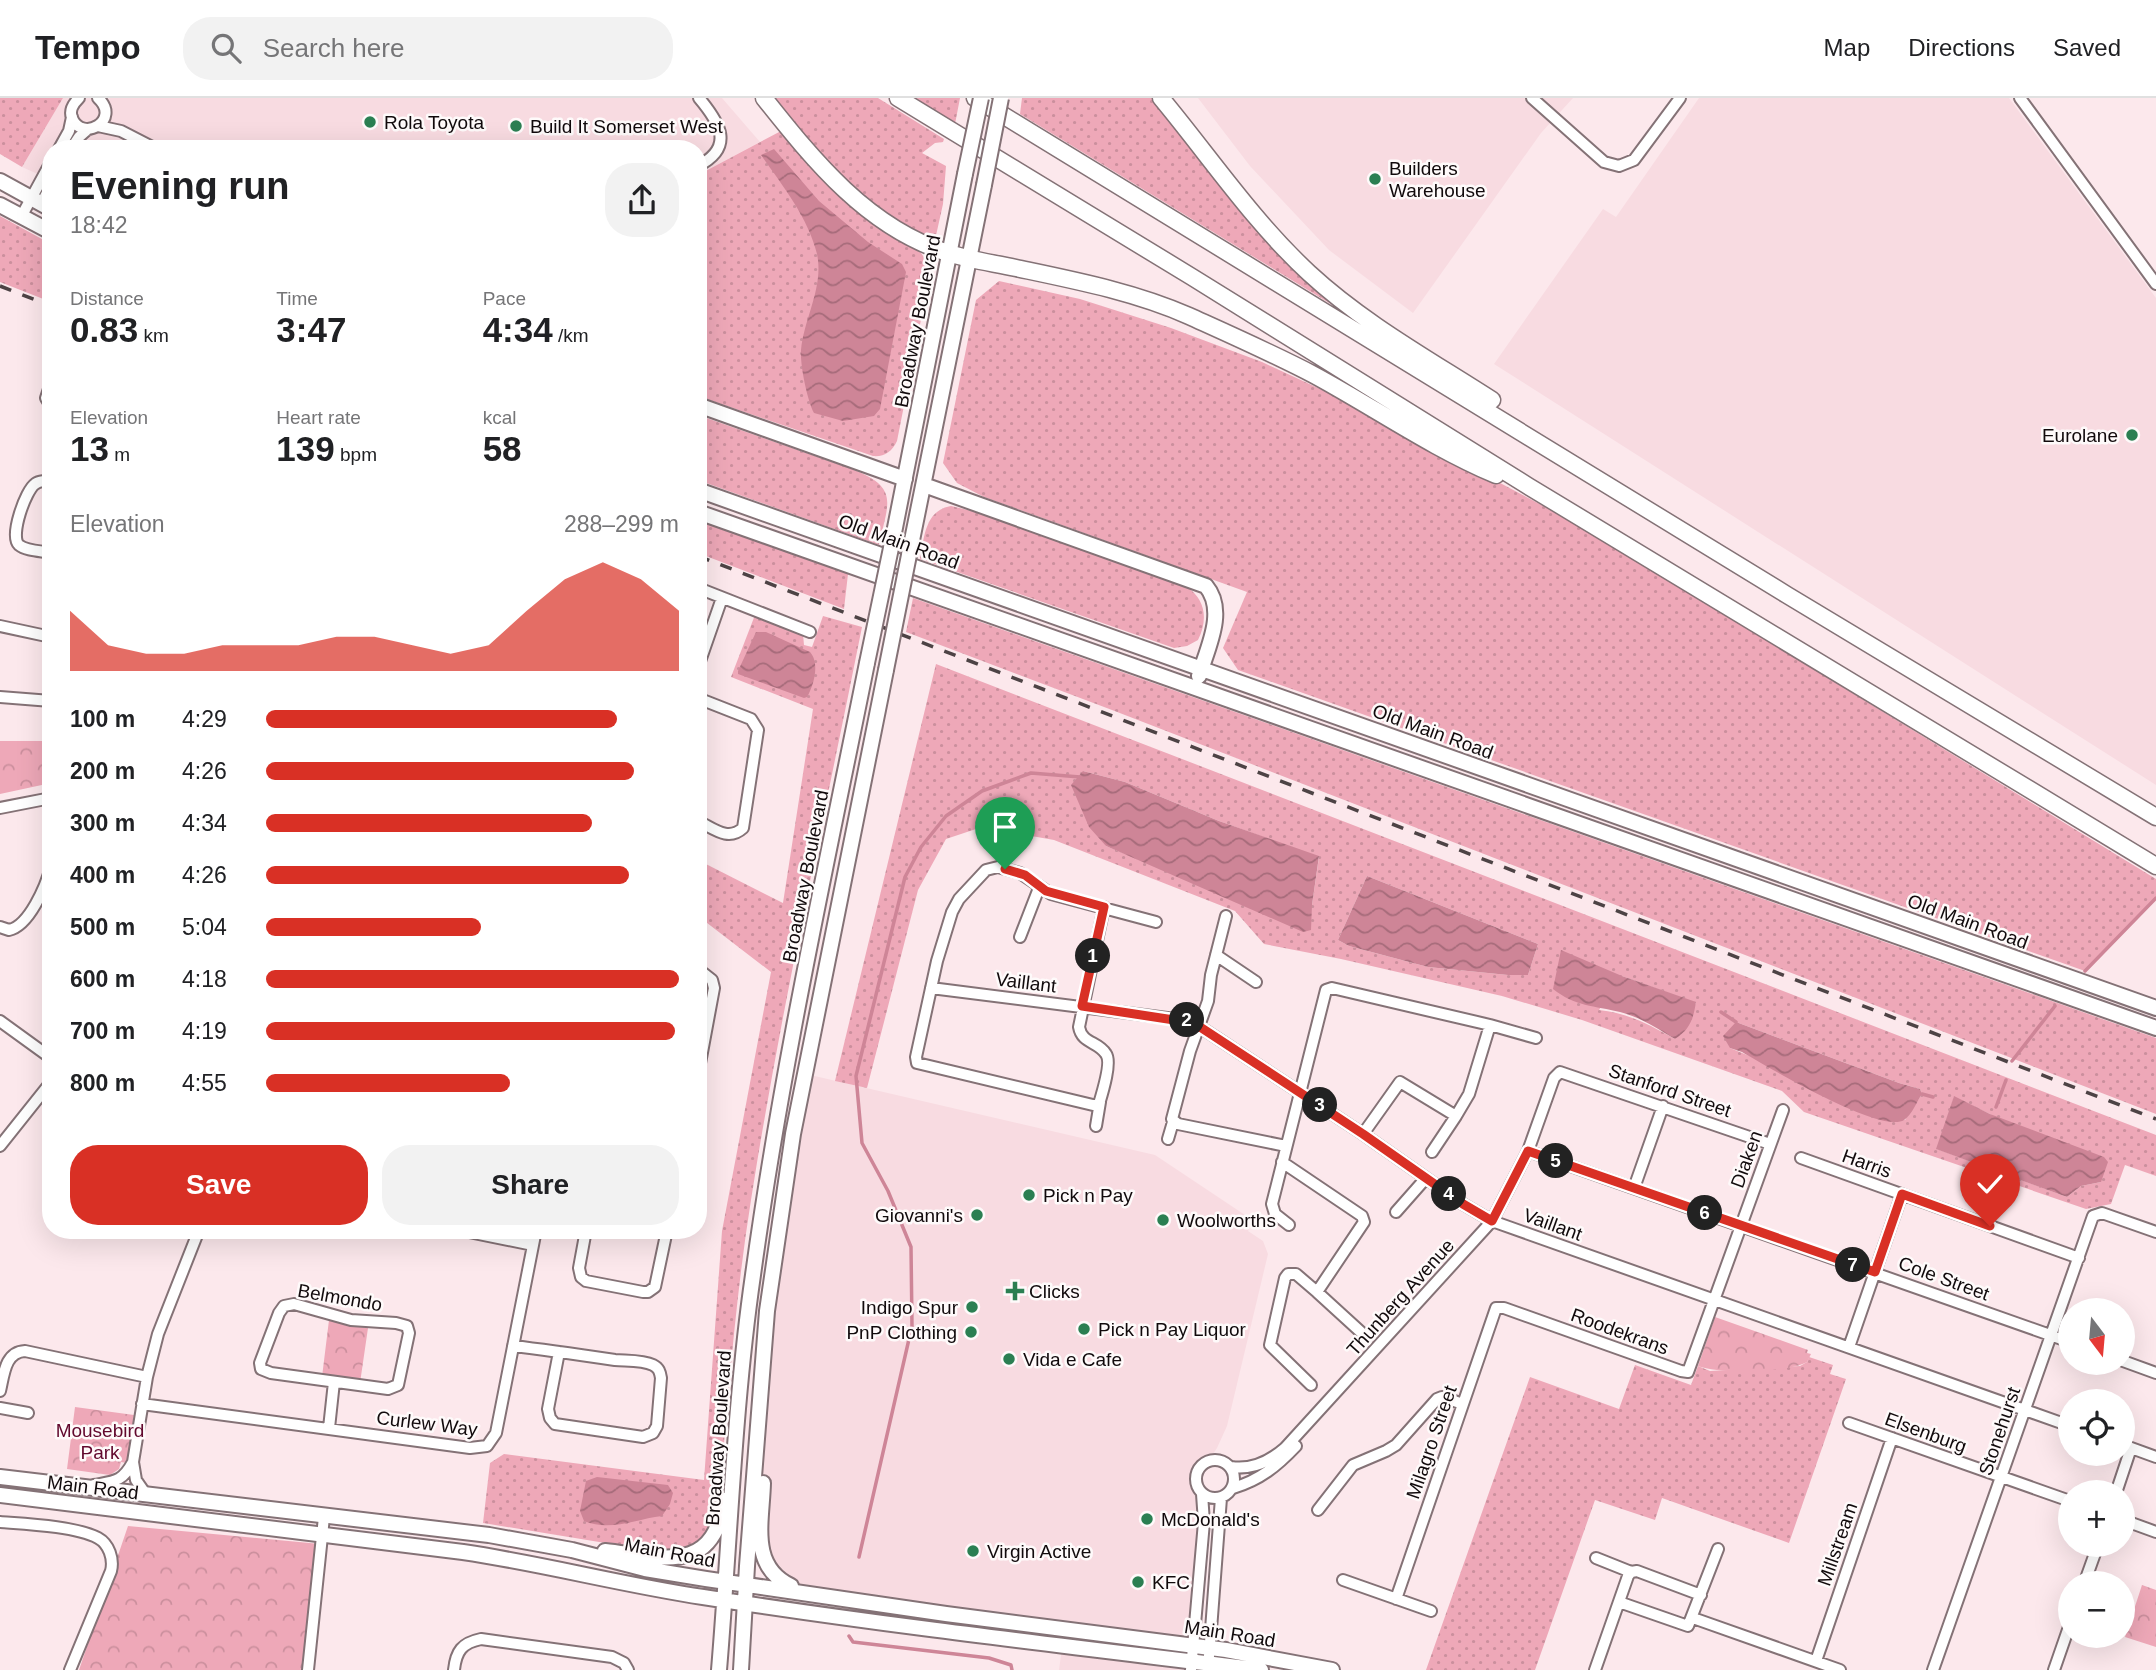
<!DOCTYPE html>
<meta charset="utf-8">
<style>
:root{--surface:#fff;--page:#f2f2f2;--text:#202124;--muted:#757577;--line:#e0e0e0;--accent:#d93025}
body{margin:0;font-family:Arial,sans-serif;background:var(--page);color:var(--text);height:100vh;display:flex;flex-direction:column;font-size:26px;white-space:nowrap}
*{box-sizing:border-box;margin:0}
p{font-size:23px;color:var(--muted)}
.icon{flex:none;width:38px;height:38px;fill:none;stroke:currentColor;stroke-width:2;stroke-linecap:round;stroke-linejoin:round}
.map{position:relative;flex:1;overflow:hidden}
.panel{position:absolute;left:42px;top:42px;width:665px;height:1099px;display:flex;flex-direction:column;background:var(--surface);border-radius:28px;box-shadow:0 7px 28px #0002}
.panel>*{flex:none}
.needle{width:46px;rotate:164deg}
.fabs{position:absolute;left:2058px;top:1200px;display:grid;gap:14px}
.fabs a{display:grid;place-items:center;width:77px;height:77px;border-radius:50%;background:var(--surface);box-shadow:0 7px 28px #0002;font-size:35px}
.pin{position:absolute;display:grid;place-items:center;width:60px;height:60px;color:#fff;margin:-72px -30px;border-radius:50% 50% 50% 0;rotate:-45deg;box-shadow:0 0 7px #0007}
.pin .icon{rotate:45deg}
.km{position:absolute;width:35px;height:35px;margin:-18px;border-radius:50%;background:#222;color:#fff;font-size:19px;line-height:35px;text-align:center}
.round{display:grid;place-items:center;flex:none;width:74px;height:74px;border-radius:28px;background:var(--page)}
.overview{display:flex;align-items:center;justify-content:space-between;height:119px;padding:0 28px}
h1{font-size:38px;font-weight:700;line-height:52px}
.figures{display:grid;grid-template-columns:repeat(3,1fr);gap:10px;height:119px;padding:7px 28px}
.figures div{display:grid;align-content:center}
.figures b{font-size:35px;font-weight:700}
.figures small{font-size:19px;font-weight:400}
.figures p{font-size:19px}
.chart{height:196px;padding:14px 28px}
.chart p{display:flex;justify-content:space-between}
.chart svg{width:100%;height:126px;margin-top:7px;fill:var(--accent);opacity:.7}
.button{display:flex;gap:14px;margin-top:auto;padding:14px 28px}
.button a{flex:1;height:80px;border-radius:28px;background:var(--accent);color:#fff;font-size:28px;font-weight:700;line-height:80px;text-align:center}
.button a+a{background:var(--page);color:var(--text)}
ul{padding:0 28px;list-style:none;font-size:23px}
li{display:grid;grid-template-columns:112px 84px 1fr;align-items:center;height:52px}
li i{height:18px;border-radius:9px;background:var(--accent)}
header{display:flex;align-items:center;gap:42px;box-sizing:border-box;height:98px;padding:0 35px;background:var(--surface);border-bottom:2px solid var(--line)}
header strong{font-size:33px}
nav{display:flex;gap:38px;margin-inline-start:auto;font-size:24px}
.search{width:490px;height:63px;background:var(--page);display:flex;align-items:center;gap:18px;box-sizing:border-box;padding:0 24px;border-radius:28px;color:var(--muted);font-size:26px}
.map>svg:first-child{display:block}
.built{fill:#f8dbe1}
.grass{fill:url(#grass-dots);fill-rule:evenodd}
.forest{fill:url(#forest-crowns)}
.water{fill:url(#water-waves)}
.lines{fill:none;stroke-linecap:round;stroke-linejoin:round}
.stream{stroke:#ce8597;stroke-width:3.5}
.minor-casing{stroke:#847276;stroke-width:14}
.major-casing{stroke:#847276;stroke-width:18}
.highway-casing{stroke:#847276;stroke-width:19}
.minor{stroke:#fff;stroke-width:10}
.major{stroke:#fff;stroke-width:14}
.highway{stroke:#fff;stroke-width:16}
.rail{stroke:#4d4345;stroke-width:3.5;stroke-dasharray:12 12;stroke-linecap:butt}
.major-bridge-casing{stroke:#847276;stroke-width:18;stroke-linecap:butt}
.major-bridge{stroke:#fff;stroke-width:14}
.route-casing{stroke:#fff;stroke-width:14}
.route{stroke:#d93025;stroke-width:9}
.poi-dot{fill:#2b7f52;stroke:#fefafa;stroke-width:2.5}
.labels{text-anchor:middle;stroke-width:5;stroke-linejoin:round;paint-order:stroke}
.poi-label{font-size:19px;fill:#110a0c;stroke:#fefafa;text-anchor:start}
.street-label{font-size:19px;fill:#110a0c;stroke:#fefafa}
.park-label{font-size:19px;fill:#61082d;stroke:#fefafa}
</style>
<header>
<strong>Tempo</strong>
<div class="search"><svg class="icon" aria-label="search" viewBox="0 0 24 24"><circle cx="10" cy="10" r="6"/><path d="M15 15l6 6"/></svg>Search here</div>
<nav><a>Map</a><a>Directions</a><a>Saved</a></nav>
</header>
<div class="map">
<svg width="2156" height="1572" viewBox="0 0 2156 1572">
<defs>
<pattern id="grass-dots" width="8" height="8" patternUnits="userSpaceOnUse" patternTransform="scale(1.75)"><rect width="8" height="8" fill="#eea8b8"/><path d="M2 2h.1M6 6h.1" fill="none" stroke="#cb8f9d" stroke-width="1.8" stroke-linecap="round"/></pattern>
<pattern id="forest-crowns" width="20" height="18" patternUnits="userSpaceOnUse" patternTransform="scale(1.75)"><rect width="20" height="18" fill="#eea8b8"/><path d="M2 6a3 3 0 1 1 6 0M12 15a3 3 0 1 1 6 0" fill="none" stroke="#cb8f9d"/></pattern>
<pattern id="water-waves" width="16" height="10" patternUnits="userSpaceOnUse" patternTransform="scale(1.75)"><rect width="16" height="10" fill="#ce8597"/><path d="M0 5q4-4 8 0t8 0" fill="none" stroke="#a66b7a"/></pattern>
</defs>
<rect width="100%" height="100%" fill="#fce8ec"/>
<!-- built -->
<path class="built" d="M63,0H722L760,44L698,77V51H51V82L22,69Z
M1198,0H1573L1541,35L1413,215L1329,152L1250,68Z
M1699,0H2009L2156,200V687L1494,266L1603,111L1616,119Z
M806,976L1155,1057L1254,1123L1248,1133L1263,1143L1268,1156L1227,1328L1217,1350L1209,1362L1198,1371L1195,1380L1201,1396L1192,1548L795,1491L762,1449L763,1303L770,1214Z
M1062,1550L1191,1565V1572H1059Z"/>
<!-- grass -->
<path class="grass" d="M0,0H63L22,69L0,56Z
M770,0H878L944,41L943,44L935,45L922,55L946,68L943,106L935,142L901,127L852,92Z
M913,0H960L955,26Z
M1022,0H1152L1341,208L1339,211L1020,16Z
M781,33L807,64L837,95L921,155L928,165L930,176L897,343C892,354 884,359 873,358L698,298V77Z
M0,118L51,146V204L0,184Z
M999,183L1080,201L1171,230L1262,264L1344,302L1568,421L2156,781V800L2085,873L1238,572L1223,550L1247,494L984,399L957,385L943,365L976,202Z
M698,317L852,371C900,390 888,404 879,447L698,382Z
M951,408L972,413L1187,489C1206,502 1208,522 1198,542L1187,548L1174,550L920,461C924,440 925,412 951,408Z
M698,419L848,476L844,511L698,455Z
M913,500L2156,940V1016L1112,612L906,534Z
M755,517L803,536L804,547L812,549L823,518L862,529C824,720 781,910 751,1102C735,1202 728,1303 719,1403C708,1438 701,1454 660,1454L483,1425L490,1365L504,1356L704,1382L722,1133L771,874L698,818V762L783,805L813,611L731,579Z
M936,566L2156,1037V1078L2125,1067L2111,1106L2086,1111L1804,1014L1782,993L1582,922L1502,898L1341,861L1264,846L1235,813L1054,742L982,729L946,741L918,792L867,990L835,983ZM1083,673L1125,684L1219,723L1319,759L1312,807L1128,757L1106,748ZM1367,778L1538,846L1528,877H1508L1428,869L1349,848L1338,842ZM1622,878L1696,905L1675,941C1650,927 1628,915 1599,912ZM1736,924L1899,985L1920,991L1922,996L1905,1022L1730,950ZM1954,999L1990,1016L2101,1084L2081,1088L2067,1099L1937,1051Z
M1809,1259L1833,1267L1830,1276L1846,1281L1789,1445L1662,1400L1655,1422L1595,1402L1535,1572H1426L1530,1279L1619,1311L1635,1267L1691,1287L1698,1268L1710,1273L1800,1268L1807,1264Z"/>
<!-- forest -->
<path class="forest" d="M0,643H51V685L0,696Z
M1715,1219L1808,1252L1807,1255L1811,1256L1807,1264C1788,1275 1718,1276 1698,1268Z
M329,1222L368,1230L360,1285L322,1279Z
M75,1309L134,1317L127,1365L121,1364L119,1371L110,1377L67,1371Z
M128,1428L320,1446L307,1572H79Z
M2142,1487L2156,1492V1549L2125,1539Z"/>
<!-- water -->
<path class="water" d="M774,51L819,103L868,144L902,166L906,174L880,311L874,318L843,323L814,315C807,301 800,267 801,252C804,220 824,189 817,156C808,119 782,87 761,57Z
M756,534H766L810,554C820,565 814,587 807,599L804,600L738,576V573Z
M1083,673L1125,684L1219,723L1319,758L1312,807L1311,832L1303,834L1106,748L1089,729L1071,687Z
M1367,778L1538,846L1528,877H1508L1428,869L1349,848L1338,842Z
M1561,852L1622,878L1696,904C1693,922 1690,931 1675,941C1658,931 1640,919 1620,914C1595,908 1574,908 1553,891Z
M1736,924L1899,985L1920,991L1922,996C1917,1003 1912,1017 1904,1022C1882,1037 1766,968 1742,954L1730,950L1723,938Z
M1954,998L1990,1016L2104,1059L2108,1064L2101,1084L2081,1088L2067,1099L1936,1051Z
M597,1379L668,1387L673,1395L670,1406L662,1418C636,1421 610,1434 584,1423L580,1413L586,1383Z"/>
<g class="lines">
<!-- stream -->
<path class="stream" d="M2085,873L2156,800
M1721,914L1736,924
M2012,963L2055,908
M1922,996L1933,999
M1996,1009L2006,982
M859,1459L912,1228L911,1149L888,1093L862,1045L856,978L905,779L921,749L946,718L982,693L1031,675L1080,679
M849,1538L853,1544L989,1560L1011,1567L1012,1572"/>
<defs>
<path id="minor" d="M79,0C73,6 69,12 72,20C82,45 122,22 98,0
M1532,0L1604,64L1619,68L1634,62L1680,0
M2020,0L2156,186
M98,28L121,33L156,51
M59,51L69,33L72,19
M71,51L79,39L88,31
M698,68C735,49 720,25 699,0
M41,106L51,87
M21,119L51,64
M51,285L46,300L51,308
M51,384C45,383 40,382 35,386C26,392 9,438 19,447C26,453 42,453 51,455
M698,490L810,534
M0,528L51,539
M698,569L722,500
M0,599L51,603
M0,710L51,700
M698,723C713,730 728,744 743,730L758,632L751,621L700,601
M49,746L51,755
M1104,809L1079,929C1082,946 1098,943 1106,956C1112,964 1102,996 1099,1006L1093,1007L917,965L916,959L937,863L952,814L959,801L986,772L998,769L1020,775L1051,796L1156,824
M1226,818L1211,877L1208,903L1190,953L1172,1021L1178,1026L1286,1048
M0,829L9,832C29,828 46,788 51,769
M1020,839L1039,790
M1216,857L1256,884
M698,871L712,882L714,890L698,976
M931,890L1191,923L1363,1036L1463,1106L1492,1123L2070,1328
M0,923L51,960
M1490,927L1536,940
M1096,1028L1100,1004
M1168,1041L1173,1024
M0,1048L51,984
M1528,1053L2070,1244
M1432,1054L1456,1018
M1801,1060L2079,1160
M1282,1064L1362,1118L1364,1124L1317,1194L1296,1176H1288L1285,1180L1270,1247L1311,1287
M1634,1090L1663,1008
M1396,1114L1426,1080
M1289,1127L1275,1116L1272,1106L1326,892L1332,890L1490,927L1469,996L1456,1018L1400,984L1363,1036
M459,1132L533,1147
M586,1132L579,1170L581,1179L586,1183L643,1194H648L655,1189L667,1132
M1317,1194L1363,1236
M294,1206L351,1222L396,1225L407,1228L409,1235L398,1287L388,1291L271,1275L261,1271L260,1265L279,1215L284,1208Z
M513,1248C547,1252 581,1257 615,1262C627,1263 643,1262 653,1267C659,1270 660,1274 661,1280L657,1328L653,1335L643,1339L555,1326L550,1320L548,1311L559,1254
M1849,1249L1902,1096
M2123,1263L2156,1275
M0,1293C4,1276 5,1254 25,1253L147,1279
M142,1306L470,1350L487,1348L496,1335L536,1132
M0,1310L28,1315
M1849,1325L2070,1403
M329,1330L334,1284
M2123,1347L2156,1359
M1196 1381a19 19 0 1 1 38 0a19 19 0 1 1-38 0Z
M1231,1369C1251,1372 1270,1363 1285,1350L1492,1123L1528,1053L1554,980L1560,974L1770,1046
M94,1387C115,1383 122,1384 133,1364
M1233,1390C1260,1382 1277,1368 1296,1348
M145,1395L136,1382L133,1364L147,1279L158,1236L199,1132
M2116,1395L2131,1350
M1318,1412L1353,1367L1386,1353L1396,1347L1437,1301L1442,1299L1463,1306
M2123,1422L2156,1434
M0,1424C26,1426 75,1428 98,1440C109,1446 114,1461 111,1473L70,1572
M1596,1460L1631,1474
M1343,1482L1431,1513
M2084,1486L2098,1447
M1396,1501L1496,1210H1504L1681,1273L1688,1274L1783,1012
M1619,1504L1688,1528L1718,1451
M1693,1520L1840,1572
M1209,1558L1221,1400
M1816,1563L1892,1340
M308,1572L324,1419
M454,1572C456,1553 462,1545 481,1541L612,1559L624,1565L628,1572
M1191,1572L1204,1424L1202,1396
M1595,1572L1628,1478L1631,1474L1637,1473L1701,1497
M1933,1572L2093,1118L2102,1115L2156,1134
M2054,1572L2070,1526"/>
<path id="major" d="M0,83L51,111
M0,107L51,134
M698,307L905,381
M924,387L1206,488C1227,513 1207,551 1199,578
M698,392L2156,910
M698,414L2156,930
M891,450L965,76
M909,457L984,87
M0,1379L489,1437L572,1452L645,1471L706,1481L946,1516L1226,1552L1332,1572
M763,1385C762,1424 749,1468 791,1488
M0,1397L463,1454C544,1466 623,1487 703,1499C888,1528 1075,1549 1261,1572
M605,1453C661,1459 714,1478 724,1402
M719,1572C730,1441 734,1308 753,1177C781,972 826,769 867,565
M741,1572L747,1468L767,1213L793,1036L886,572"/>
<path id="highway" d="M764,0C814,63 868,130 948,155C970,162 993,165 1016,170C1073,182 1135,194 1189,218C1231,237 1274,256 1314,277C1375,310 1432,350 1496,377
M898,0L1192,179L1528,388L2156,768
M975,0L1787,497L2156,719
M1161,0C1210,59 1252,122 1309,175C1363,225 1430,262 1492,302"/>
</defs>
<!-- minor casing -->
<use href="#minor" class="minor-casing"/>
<!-- major casing -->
<use href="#major" class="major-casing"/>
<!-- highway casing -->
<use href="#highway" class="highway-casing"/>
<!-- minor -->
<use href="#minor" class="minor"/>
<!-- major -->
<use href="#major" class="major"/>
<!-- highway -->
<use href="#highway" class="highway"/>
<!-- rail -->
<path class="rail" d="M0,188L51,208
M698,458L2156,1021"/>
<defs>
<path id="major-bridge" d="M965,76L981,0
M984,87L1001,0
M867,565L891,450
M886,572L909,457"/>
</defs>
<!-- major-bridge casing -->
<use href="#major-bridge" class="major-bridge-casing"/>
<!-- major-bridge -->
<use href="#major-bridge" class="major-bridge"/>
</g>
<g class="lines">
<defs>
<path id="route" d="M1005,771L1025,777L1046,793L1104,809L1082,908L1194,925L1363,1036L1463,1106L1492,1123L1528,1053L1875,1174L1902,1096L1990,1128"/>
</defs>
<!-- route casing -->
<use href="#route" class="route-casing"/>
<!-- route -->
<use href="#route" class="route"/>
</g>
<!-- markers -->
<g class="poi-dot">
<circle cx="370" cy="24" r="7"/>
<circle cx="516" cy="28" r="7"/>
<circle cx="1375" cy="81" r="7"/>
<circle cx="2132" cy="337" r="7"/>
<circle cx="1029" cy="1097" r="7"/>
<circle cx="977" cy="1117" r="7"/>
<circle cx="1163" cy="1122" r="7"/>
<path d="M1011.5 1182.5h7v7h7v7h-7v7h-7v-7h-7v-7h7z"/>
<circle cx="972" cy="1209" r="7"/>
<circle cx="1084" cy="1231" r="7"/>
<circle cx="971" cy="1234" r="7"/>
<circle cx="1009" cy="1261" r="7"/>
<circle cx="1147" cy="1421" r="7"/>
<circle cx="973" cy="1453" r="7"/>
<circle cx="1138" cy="1484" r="7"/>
</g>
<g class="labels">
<!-- poi labels -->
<g class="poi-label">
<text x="384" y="31">Rola Toyota</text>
<text x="530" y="35">Build It Somerset West</text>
<text x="1389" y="77">Builders<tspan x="1389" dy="22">Warehouse</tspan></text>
<text x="2118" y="344" text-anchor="end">Eurolane</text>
<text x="1043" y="1104">Pick n Pay</text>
<text x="963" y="1124" text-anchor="end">Giovanni's</text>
<text x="1177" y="1129">Woolworths</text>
<text x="1029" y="1200">Clicks</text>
<text x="958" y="1216" text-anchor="end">Indigo Spur</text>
<text x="1098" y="1238">Pick n Pay Liquor</text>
<text x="957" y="1241" text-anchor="end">PnP Clothing</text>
<text x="1023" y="1268">Vida e Cafe</text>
<text x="1161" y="1428">McDonald's</text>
<text x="987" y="1460">Virgin Active</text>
<text x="1152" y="1491">KFC</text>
</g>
<!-- street labels -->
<g class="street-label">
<text transform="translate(917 223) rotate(-79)" y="7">Broadway Boulevard</text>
<text transform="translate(899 443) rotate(20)" y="7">Old Main Road</text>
<text transform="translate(1433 633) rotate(20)" y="7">Old Main Road</text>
<text transform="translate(805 778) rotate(-79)" y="7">Broadway Boulevard</text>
<text transform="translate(1968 823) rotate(20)" y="7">Old Main Road</text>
<text transform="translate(1026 884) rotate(7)" y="7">Vaillant</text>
<text transform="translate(1670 992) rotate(19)" y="7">Stanford Street</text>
<text transform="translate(1746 1061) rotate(-70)" y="7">Diaken</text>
<text transform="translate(1867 1065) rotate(20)" y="7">Harris</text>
<text transform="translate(1553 1126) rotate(20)" y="7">Vaillant</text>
<text transform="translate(1944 1180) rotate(20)" y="7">Cole Street</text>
<text transform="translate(340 1199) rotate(10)" y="7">Belmondo</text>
<text transform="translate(1400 1199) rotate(-48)" y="7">Thunberg Avenue</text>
<text transform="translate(1620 1233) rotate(20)" y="7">Roodekrans</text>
<text transform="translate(427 1325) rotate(7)" y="7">Curlew Way</text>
<text transform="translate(1999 1333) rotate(-71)" y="7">Stonehurst</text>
<text transform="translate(1926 1334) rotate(20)" y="7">Elsenburg</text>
<text transform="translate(718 1340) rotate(-86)" y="7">Broadway Boulevard</text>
<text transform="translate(1431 1344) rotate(-71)" y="7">Milagro Street</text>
<text transform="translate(93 1389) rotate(7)" y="7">Main Road</text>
<text transform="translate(1837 1446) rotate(-71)" y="7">Millstream</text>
<text transform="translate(670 1454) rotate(11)" y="7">Main Road</text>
<text transform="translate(1230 1535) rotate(9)" y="7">Main Road</text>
</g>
<!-- park labels -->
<g class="park-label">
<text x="100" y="1339">Mousebird<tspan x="100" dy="22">Park</tspan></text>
</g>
</g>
</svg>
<div class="fabs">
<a><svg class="needle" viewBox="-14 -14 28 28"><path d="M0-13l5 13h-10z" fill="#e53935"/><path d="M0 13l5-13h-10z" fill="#757577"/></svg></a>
<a><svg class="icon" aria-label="locate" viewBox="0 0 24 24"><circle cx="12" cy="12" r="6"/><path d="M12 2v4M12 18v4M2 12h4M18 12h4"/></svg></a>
<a>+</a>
<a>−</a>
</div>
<div class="pin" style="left:1005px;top:771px;background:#1e9e55"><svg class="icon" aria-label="arrive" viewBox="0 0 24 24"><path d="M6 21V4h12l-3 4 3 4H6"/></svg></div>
<div class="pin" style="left:1990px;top:1128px;background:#d93025"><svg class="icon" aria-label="check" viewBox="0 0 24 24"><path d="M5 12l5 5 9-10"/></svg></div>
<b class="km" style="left:1093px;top:858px">1</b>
<b class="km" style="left:1187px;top:922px">2</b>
<b class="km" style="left:1320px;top:1007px">3</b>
<b class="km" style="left:1449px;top:1096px">4</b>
<b class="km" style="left:1556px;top:1063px">5</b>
<b class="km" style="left:1705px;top:1115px">6</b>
<b class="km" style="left:1853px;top:1167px">7</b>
<section class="panel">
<div class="overview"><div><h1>Evening run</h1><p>18:42</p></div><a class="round"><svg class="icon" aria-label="share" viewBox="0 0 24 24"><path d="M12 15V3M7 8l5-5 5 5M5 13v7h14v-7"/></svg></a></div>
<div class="figures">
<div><p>Distance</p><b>0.83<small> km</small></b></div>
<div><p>Time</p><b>3:47</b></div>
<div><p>Pace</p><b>4:34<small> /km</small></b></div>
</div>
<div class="figures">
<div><p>Elevation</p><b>13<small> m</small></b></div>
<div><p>Heart rate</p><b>139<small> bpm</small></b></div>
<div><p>kcal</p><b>58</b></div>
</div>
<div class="chart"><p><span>Elevation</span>288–299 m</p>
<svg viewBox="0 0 160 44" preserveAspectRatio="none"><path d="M0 44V23L10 35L20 38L30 38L40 35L50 35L60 35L70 32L80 32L90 35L100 38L110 35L120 23L130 12L140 6L150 12L160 23V44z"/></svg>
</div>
<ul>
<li><b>100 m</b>4:29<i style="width:85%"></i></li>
<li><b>200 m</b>4:26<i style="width:89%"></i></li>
<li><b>300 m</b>4:34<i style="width:79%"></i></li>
<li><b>400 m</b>4:26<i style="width:88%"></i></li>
<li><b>500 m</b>5:04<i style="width:52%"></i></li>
<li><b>600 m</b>4:18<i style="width:100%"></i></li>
<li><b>700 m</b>4:19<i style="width:99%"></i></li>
<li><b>800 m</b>4:55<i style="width:59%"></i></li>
</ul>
<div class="button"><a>Save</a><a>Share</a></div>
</section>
</div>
